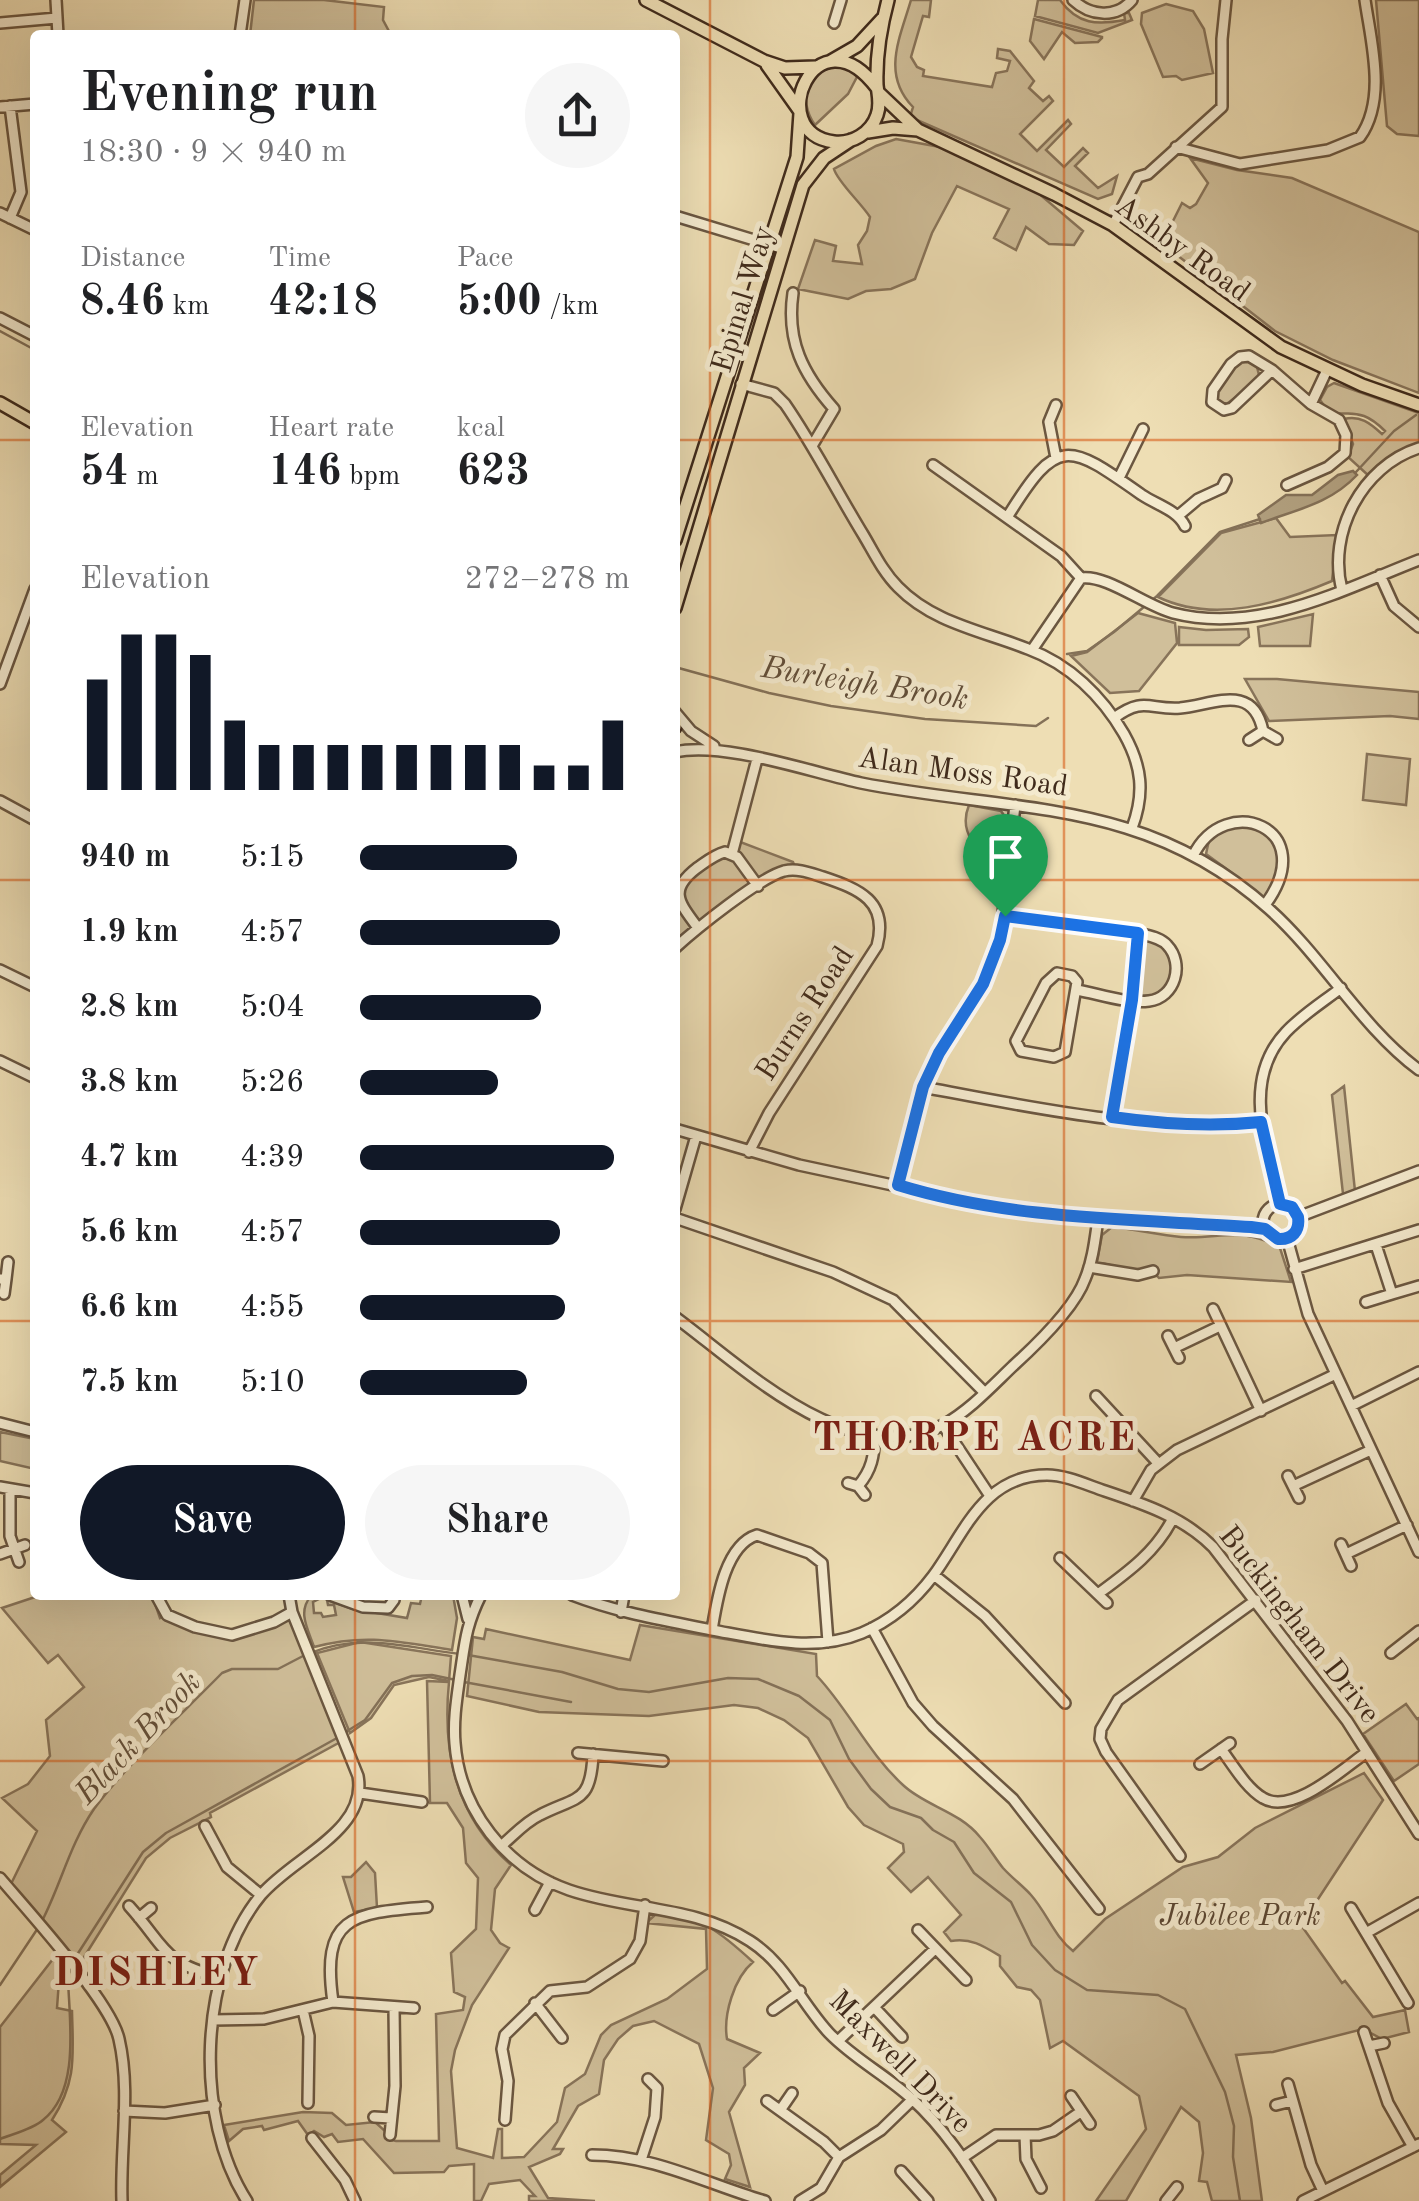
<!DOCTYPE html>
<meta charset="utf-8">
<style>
:root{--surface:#fff;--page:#f6f6f6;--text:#202124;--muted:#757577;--accent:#111827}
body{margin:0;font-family:"Old Standard TT",serif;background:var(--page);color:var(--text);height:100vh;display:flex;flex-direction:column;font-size:38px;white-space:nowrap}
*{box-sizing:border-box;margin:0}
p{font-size:32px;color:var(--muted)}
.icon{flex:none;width:55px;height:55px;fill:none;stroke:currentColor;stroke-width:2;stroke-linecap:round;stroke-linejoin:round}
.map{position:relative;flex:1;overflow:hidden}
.panel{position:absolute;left:30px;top:30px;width:650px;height:1570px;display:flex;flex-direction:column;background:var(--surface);border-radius:10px;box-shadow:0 10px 40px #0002}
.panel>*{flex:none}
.pin{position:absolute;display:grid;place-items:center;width:85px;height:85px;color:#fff;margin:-102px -42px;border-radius:50% 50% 50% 0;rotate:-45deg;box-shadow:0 0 10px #0007}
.pin .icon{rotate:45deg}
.round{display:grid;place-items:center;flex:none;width:105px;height:105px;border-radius:52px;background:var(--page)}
.head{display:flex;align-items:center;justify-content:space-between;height:170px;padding:0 50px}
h1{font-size:55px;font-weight:700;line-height:75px}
.figures{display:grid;grid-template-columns:repeat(3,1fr);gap:15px;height:170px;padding:10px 50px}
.figures div{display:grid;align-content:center}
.figures b{font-size:42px;font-weight:700}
.figures small{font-size:28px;font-weight:400}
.figures p{font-size:28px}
.chart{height:280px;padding:20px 50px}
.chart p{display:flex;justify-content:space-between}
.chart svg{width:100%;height:180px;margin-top:10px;stroke:var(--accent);stroke-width:6}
.cta{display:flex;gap:20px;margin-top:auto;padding:20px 50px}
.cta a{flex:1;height:115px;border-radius:60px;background:var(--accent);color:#fff;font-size:40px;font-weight:700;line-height:115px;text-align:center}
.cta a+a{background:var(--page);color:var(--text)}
ul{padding:0 50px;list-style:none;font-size:32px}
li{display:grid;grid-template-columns:160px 120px 1fr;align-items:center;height:75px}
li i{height:25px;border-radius:12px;background:var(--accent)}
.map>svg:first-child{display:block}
.green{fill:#d0bf9a;stroke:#88745a;stroke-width:2.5}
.water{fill:#b2a180;stroke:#847158;stroke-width:2.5}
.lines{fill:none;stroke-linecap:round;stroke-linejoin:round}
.stream{stroke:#847158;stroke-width:2.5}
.minor-casing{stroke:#6b5741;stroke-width:14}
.major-casing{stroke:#3f2a1b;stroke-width:16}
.minor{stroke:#f4eace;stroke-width:9}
.major{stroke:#eedeb4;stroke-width:11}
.route-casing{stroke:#fff;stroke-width:20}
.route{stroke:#1a73e8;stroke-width:12}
.grid{fill:none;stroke:#d7540e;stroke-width:2.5;stroke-opacity:0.55}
.labels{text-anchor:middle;stroke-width:10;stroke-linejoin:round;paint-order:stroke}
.street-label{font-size:30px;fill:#3f2a1b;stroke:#f4eace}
.park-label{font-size:30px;font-style:italic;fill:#5c4834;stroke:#f4eace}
.water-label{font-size:32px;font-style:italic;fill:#624e39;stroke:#f4eace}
.district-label{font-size:40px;font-weight:bold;letter-spacing:2.5px;fill:#7a1f14;stroke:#f4eace}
</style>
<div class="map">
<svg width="1419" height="2201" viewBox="0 0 1419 2201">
<rect width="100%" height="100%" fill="#eedeb4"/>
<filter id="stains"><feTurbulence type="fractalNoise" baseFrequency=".002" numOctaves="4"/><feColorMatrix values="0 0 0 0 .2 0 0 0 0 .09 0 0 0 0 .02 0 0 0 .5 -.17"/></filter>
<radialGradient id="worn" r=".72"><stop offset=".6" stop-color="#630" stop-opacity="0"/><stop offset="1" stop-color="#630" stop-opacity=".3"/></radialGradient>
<!-- green -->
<path class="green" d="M254,0H324L384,7L383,20L391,35H250Z
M911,0H931L929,17L923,16L911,57L917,67L924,70L923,76L992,87L996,73L1007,71L1010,61L997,58L998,49L1010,51L1034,81L1029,88L1043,101L1049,96L1053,101L1020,134L1037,151L1068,120L1071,124L1046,150L1064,167L1083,148L1088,153L1075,166L1098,188L1117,176L1112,194L1098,199L910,117L913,107C881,74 900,38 911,0Z
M1038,0H1060C1078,25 1097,25 1125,20L1124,13H1129L1132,20L1098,33L1035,16Z
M1376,0H1419V136L1397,134L1387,126Z
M1166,4L1193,11L1204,29L1213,73L1182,80L1176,76L1163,77L1141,24L1142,13Z
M1034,19L1102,37V38L1098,42L1075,43L1062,32L1044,59L1030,41Z
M839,66L859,73L848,94L815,125C797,100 807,69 839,66Z
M896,139L951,149L1037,192L1083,231L1074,245L1049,244L1026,227L1016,250L994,238L1009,209L957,186L932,233L915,279L891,289L866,291L848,299L798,289L815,240L836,246L833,261L862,264L858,245L867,231L870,217C861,203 837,181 834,169L876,146Z
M1190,158L1237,170L1292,178L1419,232V393L1333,360L1275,331L1133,221L1139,213L1167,233L1182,203L1190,208L1196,204L1208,183Z
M1247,360L1257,367L1260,379L1224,406L1215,400V393L1238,362Z
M1334,383L1419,413V446L1392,457L1369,476L1348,457L1353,444L1344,419C1360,415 1370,423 1382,434L1385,431C1379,425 1372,419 1364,416C1343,408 1335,423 1320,400L1327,387Z
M1276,518L1290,537L1337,535L1332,581C1280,603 1214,624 1158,597L1221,533Z
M1138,613L1175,623L1177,643L1139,691L1110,693L1071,656L1087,652Z
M1313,614L1310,646H1260L1258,627Z
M1179,627L1206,630L1248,629L1249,637L1239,645H1179Z
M1245,679H1277L1419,692V719L1390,716L1269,721Z
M1367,754L1410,759L1406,805L1363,800Z
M969,805L1001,811L1010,824L1003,861C977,855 958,832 969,805Z
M1241,822L1270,832L1285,861L1265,905L1232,873L1206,854L1211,831Z
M735,840L793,862L796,870L781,872L675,943C675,896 677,863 732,854Z
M1138,933L1166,944L1177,969L1159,998L1132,1001Z
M1344,1086L1355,1191L1343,1194L1332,1095Z
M1112,1227C1135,1229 1158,1235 1181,1237C1219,1240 1241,1225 1280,1248L1291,1282L1187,1275L1159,1278L1150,1268L1140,1272L1097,1262L1102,1235Z
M0,1432L35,1439V1469L0,1461Z
M41,1595H152L160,1618L167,1615L232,1635L292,1612L344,1740L210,1813L211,1817L170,1838L146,1858L76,1970L9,1888L37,1831L2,1798L28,1784L50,1756L46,1720L84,1687L58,1655L48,1663L2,1608Z
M422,1595H453L457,1618L452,1650C399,1642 367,1633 314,1647C308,1629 297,1612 311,1596L321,1598L313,1602L314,1613H321L323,1617L336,1615L334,1605H328L327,1600L353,1609L407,1618L411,1603L420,1604Z
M640,1625L816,1654L817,1676C849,1710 868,1753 903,1785C925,1806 959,1811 980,1837C989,1847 995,1858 1003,1868C1012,1878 1023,1886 1031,1895C1047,1913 1054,1936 1073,1951L1105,1919L1183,1867L1218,1857L1255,1828L1364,1773L1383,1800L1301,1925L1342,1983L1345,1981L1373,2017L1405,2010L1409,2032L1382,2039L1363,2029L1273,2052L1236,2055L1251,2118L1262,2201H1212L1207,2182L1199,2181L1203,2153L1199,2122L1181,2107L1126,2201H1096L1146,2129L1139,2096L1063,2041L1050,2048L1040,2000L1031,1990L1017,1987L1000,1966V1956C982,1945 971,1938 951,1941L944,1932L961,1915L928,1877L911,1892L888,1868L904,1852L903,1844L864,1825L848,1807L808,1738L784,1720L758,1708L734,1705L649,1716L539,1712L467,1696L473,1637L484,1639L486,1629L630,1660Z
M360,1642L451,1656L449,1681L429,1677L394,1685L371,1718L350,1733L317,1653Z
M427,1681L449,1682C442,1753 456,1817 511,1865L495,1889L491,1930L500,1943L509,1948L472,2005L455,2050L451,2071L457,2148L493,2158L498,2129H502V2158L524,2157L557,2122L565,2088L585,2074L601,2035L611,2025L667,1999L707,1969L706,1929L646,1923L655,1915C696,1910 726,1937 753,1962C734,1978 723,2015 727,2039L760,2053L744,2068L745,2085L729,2112L750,2187L725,2179L731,2165L729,2154L706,2140L713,2088L699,2044L654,2021L633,2026L618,2039L604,2060L599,2094L578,2106L553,2149H563L560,2154L529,2167L548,2198L595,2201H529V2196H535L520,2180L489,2184L481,2201H474V2164L449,2166L444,2172L394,2173L363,2139L338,2142L332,2134L324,2137L314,2131L308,2135L298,2121L264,2130L262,2126L243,2129L229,2141L224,2125L303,2112L332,2113L346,2125L375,2122L385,2131V2138L396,2141H439L436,2014L463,2010L465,1997L454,1992L451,1953L476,1929L478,1878L466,1863L463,1828L447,1803H430Z
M1406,1704L1417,1719L1419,1718V1764L1394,1781L1363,1734Z
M366,1862L375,1873L377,1908L354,1912L343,1877H351Z
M53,1959L60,1967L57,2008L72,2011C73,2056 77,2081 52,2120L66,2132L0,2187V2175L36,2145L0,2144V2027Z"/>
<!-- water -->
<path class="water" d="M1353,471L1357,475C1330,504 1295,510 1261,523L1258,515L1286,495H1312L1338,475Z"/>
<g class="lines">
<!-- stream -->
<path class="stream" d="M0,331L35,350
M1356,472L1394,431L1416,415
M1067,654L1087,651L1114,632L1157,596L1220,532L1260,519
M675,667L769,693L831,706L925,719L1036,726L1048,718
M311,1653C360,1632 409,1648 460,1654
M468,1655L562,1672L618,1689L649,1692L728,1678L758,1679L799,1696L830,1720L849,1759L871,1789L890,1807L921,1818L933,1830L954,1842L974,1873L1011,1902L1032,1945L1055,1970L1087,1990L1158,1995L1185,2009L1225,2092L1234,2126L1233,2157L1240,2201
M464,1682L571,1702
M344,1733L365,1720L392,1683L412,1676L432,1675L456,1680
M42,1921C61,1884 70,1844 94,1809C127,1764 182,1714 222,1673L232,1669H278L303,1656
M75,1958L143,1852L166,1833L337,1738
M0,1985L38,1928
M0,2139C13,2134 33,2129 43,2120C81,2090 69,2019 68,1978L71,1965"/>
<defs>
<path id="minor" d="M56,0L58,35
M1073,0C1090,16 1116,19 1132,0
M0,23L57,18
M834,23L841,0
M240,35L245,0
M0,107L35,104
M1176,147L1240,164L1328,150L1360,137C1387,99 1371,42 1365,0
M0,213L35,230
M675,216L784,249
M10,218L21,192L10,106
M1113,225L1138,177L1148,174L1222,107V39L1226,0
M793,293C786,341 803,374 834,409L812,446
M0,318L35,336
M1272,370L1232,408L1224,410L1212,402L1213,390L1231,364L1240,357L1249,356L1272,370L1311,404L1339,420L1346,435L1345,453L1328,467L1287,485
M741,384L774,393L785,404C814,446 837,492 864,536C874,553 883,572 898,587C933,623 983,631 1028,649C1069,664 1102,696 1124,734C1142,766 1145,793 1132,828
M1311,404L1327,370
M1056,405L1049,422L1056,458
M933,465L1061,556L1081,578
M1119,478L1143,429
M1179,515L1198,499L1222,488L1226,480
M1008,516C1058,435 1068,443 1142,495C1157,505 1177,510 1185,526
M1380,575L1394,606L1419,627
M1342,590C1327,533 1362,466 1419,448
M1032,650L1081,578C1106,574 1146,606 1173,613C1258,635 1342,590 1419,560
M0,684L35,589
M675,712L691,731L714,746
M1114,718C1144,696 1149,710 1180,708C1213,705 1253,682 1263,731L1277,739
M1249,740L1263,731
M675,752C723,741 810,772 861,783C1013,813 1145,797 1269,909C1324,958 1360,1026 1419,1070
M0,801L35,820
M732,854L757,759
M1193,856C1225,790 1322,828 1265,905
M1005,916L1138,933L1132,1001L1112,1117
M698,928C680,903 667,891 697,868C707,861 714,855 725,852L737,857L758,886
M675,948C696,929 759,878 784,871C798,868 810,873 823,877C859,889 889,901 877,946L769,1113L749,1152
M0,970L35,987
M1057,973L1072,976L1077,982L1065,1052L1054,1057L1021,1051L1016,1041L1046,983Z
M1077,990C1099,994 1127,1004 1149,1001C1175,998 1185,964 1167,945C1160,937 1148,936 1138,933
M0,1061L35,1078
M923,1087C1029,1107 1154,1134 1261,1121
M675,1129L799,1165L981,1204L1098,1219L1265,1229
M898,1185L916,1108L930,1070L983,984L1000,940L1015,805
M1281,1204C1267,1147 1240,1081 1286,1032C1302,1015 1323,1002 1341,988
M1263 1222a18 18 0 1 1 36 0a18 18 0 1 1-36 0Z
M675,1209L696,1136
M1298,1217L1419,1171
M675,1218L833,1272L893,1300L984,1392
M1287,1238L1308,1314L1419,1552
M1089,1267L1138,1275L1153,1271
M1294,1269L1419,1230
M0,1279H6L4,1294
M6,1279L8,1262
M1392,1294L1419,1286
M1366,1302L1392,1294L1376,1245
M1213,1309L1261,1411
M675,1317C743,1367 850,1473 943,1425C969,1411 992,1386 1013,1366C1035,1346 1075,1307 1085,1279C1093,1260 1095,1239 1098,1219
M1168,1336L1179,1358
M1174,1348L1220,1326
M1096,1396L1158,1463
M1351,1406L1419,1372
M0,1423L35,1432
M943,1425L990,1496
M1288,1476L1299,1498
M848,1483L858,1486L865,1495
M858,1486C872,1470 874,1456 875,1435
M1293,1486L1371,1450
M0,1487L35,1493
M10,1489V1536L19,1562
M1133,1501L1151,1470L1177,1450L1336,1374
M1341,1544L1351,1566
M0,1554L25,1545
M1346,1554L1407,1525
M1060,1558L1107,1603
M934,1575L985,1616L1065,1703
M1098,1594C1128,1572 1156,1552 1173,1518
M156,1595L167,1615L195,1627L232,1635L274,1622L292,1612
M330,1595L363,1607L388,1608L394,1600
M462,1595L468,1619
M481,1595C466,1625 465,1642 460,1675C457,1697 453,1720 455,1743C460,1810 506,1868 569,1890C630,1911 694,1905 750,1941C786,1964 801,2003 829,2033C854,2059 886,2075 912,2099C944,2128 968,2165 990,2201
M572,1595C619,1613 663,1620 712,1630C761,1639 814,1653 862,1633C890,1621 915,1600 933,1576C964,1534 983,1475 1047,1475C1066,1475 1087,1485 1105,1491C1144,1504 1183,1517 1213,1547L1347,1721L1419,1834
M621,1612L624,1595
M872,1628L913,1703L933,1726L1013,1799L1099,1909
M712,1630C717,1600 725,1545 757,1535L809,1553L822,1563L828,1642
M1391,1653L1419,1631
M1221,1749C1233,1765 1246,1788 1263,1798C1292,1816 1344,1768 1367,1752
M578,1753L663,1761
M1200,1764L1230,1743
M360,1793L422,1802
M205,1826L227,1867L261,1895
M501,1846C513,1836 525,1822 540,1815C577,1796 591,1804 593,1754
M1180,1856L1106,1752L1100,1739L1101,1729L1118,1700L1256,1600
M0,1878C28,1911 111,2002 119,2039C131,2091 120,2148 122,2201
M129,1906C166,1947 161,1962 219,1977
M1351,1908L1408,2003
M535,1910L550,1882
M139,1918L151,1908
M918,1930L966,1980
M1366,1933L1419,1903
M333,2002C321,1917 350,1913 427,1907
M535,2003L562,2038
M874,2007L902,2037
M303,2010L309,2036L308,2103
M773,2010L800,1991
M213,2020L264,2019L333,2002L414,2008
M1364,2032L1388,2103L1413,2147
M838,2041L935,1949
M1369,2046L1384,2043
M1288,2084L1311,2165L1323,2191
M1071,2096L1090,2124
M767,2101L824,2142L839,2157
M1276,2105L1292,2101
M781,2109L792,2093
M124,2111L165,2113L215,2105
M374,2117L391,2118
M505,2120L508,2081L502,2049L505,2035L550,1991L587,1987L630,1959L640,1941L645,1905
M390,2135L395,2086L394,2008
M1025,2135L1026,2159L1041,2188
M312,2138L345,2180L355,2201
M592,2155C653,2155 707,2184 765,2201
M962,2158L996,2135H1039L1053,2131L1079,2113
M641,2160L655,2117L657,2088L648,2079
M901,2171L928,2201
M247,2201C194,2119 198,1971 261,1895C293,1857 368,1831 358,1776L292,1612L289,1595
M800,2201L821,2188L839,2157L881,2130L913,2099
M1166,2201L1177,2187
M1303,2201L1419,2144"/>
<path id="major" d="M646,0L764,61L785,68L816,67
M831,61L857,46L882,19
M767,65L799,110
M877,88C816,7 762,133 834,142C852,144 871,133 877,115C881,104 878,95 877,85C876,58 881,26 888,0
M878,92L918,130L1054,194L1113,225L1281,347L1362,385L1419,405
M868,132L893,128L918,130
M0,403L35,423
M675,540L797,157L800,113
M675,608L803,185L824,158L851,140
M675,720V727"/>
</defs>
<!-- minor casing -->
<use href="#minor" class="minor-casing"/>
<!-- major casing -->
<use href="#major" class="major-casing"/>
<!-- minor -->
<use href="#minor" class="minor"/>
<!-- major -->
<use href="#major" class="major"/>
</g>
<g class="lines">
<defs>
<path id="route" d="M1005,916L1138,933L1132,1000L1112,1117C1161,1124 1212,1127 1261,1122L1280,1204L1292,1207L1298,1217C1300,1231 1292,1240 1278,1239L1265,1229L1251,1227C1133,1219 1012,1220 898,1185L923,1087L939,1053L983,984L1000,940Z"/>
</defs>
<!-- route casing -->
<use href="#route" class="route-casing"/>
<!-- route -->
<use href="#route" class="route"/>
</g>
<!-- grid -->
<path class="grid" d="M355,0V35M710,0V2201M1064,0V2201M0,440H35M675,440H1419M0,880H35M675,880H1419M0,1321H35M675,1321H1419M355,1595V2201M0,1761H1419"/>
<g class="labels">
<!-- street labels -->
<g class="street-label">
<text transform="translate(1183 248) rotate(36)" y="10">Ashby Road</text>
<text transform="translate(742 299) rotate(-73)" y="10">Epinal Way</text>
<text transform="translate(963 771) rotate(8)" y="10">Alan Moss Road</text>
<text transform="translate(804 1013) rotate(-57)" y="10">Burns Road</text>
<text transform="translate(1300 1624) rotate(52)" y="10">Buckingham Drive</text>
<text transform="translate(901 2061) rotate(45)" y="10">Maxwell Drive</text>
</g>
<!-- park labels -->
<g class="park-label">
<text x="1240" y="1925">Jubilee Park</text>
</g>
<!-- water labels -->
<g class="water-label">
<text transform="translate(865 682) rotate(9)" y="11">Burleigh Brook</text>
<text transform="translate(137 1737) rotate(-47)" y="11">Black Brook</text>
</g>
<!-- district labels -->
<g class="district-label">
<text x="975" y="1450">THORPE ACRE</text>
<text x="157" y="1985">DISHLEY</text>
</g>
</g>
<rect width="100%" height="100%" filter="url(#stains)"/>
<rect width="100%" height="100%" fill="url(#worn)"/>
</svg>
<div class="pin" style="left:1005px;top:916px;background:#1e9e55"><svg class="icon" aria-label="arrive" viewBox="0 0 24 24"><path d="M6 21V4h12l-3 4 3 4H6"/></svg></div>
<section class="panel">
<div class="head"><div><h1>Evening run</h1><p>18:30 · 9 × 940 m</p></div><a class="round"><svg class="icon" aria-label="share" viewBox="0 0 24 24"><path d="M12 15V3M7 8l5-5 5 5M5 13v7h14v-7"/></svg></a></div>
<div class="figures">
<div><p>Distance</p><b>8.46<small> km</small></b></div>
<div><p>Time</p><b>42:18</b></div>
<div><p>Pace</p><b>5:00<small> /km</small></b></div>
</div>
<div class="figures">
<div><p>Elevation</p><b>54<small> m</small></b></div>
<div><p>Heart rate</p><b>146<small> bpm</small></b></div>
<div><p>kcal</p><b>623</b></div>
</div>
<div class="chart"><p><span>Elevation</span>272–278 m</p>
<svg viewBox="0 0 160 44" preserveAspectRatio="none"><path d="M5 44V17M15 44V6M25 44V6M35 44V11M45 44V27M55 44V33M65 44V33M75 44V33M85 44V33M95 44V33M105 44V33M115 44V33M125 44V33M135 44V38M145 44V38M155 44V27"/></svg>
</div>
<ul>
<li><b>940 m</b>5:15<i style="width:58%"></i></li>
<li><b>1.9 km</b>4:57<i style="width:74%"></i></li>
<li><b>2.8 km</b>5:04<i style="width:67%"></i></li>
<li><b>3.8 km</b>5:26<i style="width:51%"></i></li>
<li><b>4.7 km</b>4:39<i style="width:94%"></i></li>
<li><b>5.6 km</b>4:57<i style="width:74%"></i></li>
<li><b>6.6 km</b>4:55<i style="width:76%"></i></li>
<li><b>7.5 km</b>5:10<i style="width:62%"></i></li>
</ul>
<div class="cta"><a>Save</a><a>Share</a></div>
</section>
</div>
